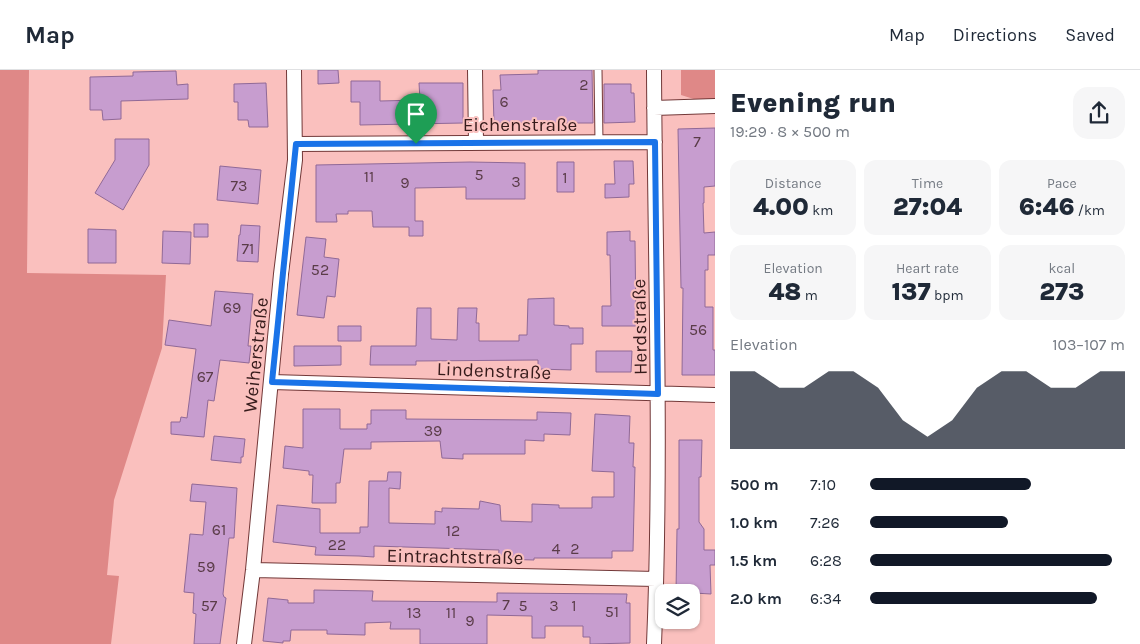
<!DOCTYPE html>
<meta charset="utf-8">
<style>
:root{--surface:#fff;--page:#f6f6f7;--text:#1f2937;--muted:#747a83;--line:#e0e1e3;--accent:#111827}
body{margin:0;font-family:Karla,sans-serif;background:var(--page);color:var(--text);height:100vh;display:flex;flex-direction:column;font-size:19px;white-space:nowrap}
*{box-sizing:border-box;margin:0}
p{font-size:16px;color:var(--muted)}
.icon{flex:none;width:28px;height:28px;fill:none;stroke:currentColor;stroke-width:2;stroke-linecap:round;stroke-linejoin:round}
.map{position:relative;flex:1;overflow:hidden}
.details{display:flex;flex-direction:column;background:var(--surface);width:425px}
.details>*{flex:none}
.buttons{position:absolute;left:655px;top:514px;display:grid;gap:10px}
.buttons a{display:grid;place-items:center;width:45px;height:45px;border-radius:10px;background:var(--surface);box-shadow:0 1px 4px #0004;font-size:25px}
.pin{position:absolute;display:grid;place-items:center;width:42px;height:42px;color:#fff;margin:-51px -21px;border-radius:50% 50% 50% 0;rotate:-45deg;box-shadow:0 0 5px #0007}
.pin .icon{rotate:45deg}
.round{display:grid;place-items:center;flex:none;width:52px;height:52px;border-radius:15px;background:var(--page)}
.head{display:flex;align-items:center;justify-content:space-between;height:85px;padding:0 15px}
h1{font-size:28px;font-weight:800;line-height:38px}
.stats{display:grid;grid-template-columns:repeat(3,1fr);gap:8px;height:85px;padding:5px 15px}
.stats div{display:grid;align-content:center;border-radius:12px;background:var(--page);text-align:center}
.stats b{font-size:25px;font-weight:800}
.stats small{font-size:14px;font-weight:400}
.stats p{font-size:14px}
.chart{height:140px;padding:10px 15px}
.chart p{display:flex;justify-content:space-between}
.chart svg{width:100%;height:90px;margin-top:5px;fill:var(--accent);opacity:.7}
ul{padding:0 15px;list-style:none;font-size:16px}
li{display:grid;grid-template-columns:80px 60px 1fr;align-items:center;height:38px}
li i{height:12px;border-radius:6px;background:var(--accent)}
header{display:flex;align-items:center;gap:30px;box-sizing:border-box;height:70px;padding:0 25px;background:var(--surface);border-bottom:1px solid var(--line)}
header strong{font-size:24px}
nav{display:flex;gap:28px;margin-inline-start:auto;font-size:18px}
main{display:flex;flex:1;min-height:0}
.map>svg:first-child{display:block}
.green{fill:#df8887}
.building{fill:#c79dcf;stroke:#906997}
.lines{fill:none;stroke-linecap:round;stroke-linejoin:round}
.lane-casing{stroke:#723838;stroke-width:9}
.street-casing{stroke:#723838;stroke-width:16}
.lane{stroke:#fff;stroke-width:7}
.street{stroke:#fff;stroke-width:14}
.route-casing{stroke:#fff;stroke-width:10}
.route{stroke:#1a73e8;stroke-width:6}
.labels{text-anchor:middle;stroke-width:4;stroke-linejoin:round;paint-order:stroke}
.number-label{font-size:16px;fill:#5a3c48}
.street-label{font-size:19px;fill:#361b1b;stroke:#fac0be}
</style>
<header>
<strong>Map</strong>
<nav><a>Map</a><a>Directions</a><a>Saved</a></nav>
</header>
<main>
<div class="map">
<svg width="715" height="574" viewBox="0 0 715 574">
<rect width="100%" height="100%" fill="#fac0be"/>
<!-- green -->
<path class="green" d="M0,0H29L27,203L166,205L162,278L114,430L107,505L119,506L111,574H0Z
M681,0H715V30L700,31L681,25Z"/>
<!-- building -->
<path class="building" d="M318,0H338L339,13L318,14Z
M538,0H592L593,53H494L493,20H501L500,5L538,4Z
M176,1L177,15L188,14V29L121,31V49L103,50L102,40H90V7L133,6V2Z
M351,11H380V31L420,30L419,13H463V53L360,55V32H351Z
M266,13L268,57H249L248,50H238V32H234V14Z
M604,14H631V23H634L635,52L604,53Z
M715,58V116L704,117V133H703L704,163L715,162V185H708V200H705V237H713V280H715V305H682L683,218H681L678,59Z
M115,69H149V95L123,140L95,123L115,90Z
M614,91H633L634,114H629V127L605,128V114H615Z
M470,92L525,93V129H466V117L415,118V151H423V166H409V157H373L372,141H348V144H336L337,152H316V95Z
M557,92H574V122H557Z
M220,96L261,100L258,134L217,130Z
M194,154H208V167H194Z
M241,155L260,156L258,192L237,191L239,165H240Z
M88,159L116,160V193H88Z
M163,161L191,162L190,194L162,193Z
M630,161V171H635L636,256H602V236H611L610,185H607V162Z
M306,167L326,169L324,187L339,189L335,227L327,226L324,248L297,245Z
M215,221L253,224L248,276H251L249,293L220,290L214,331L208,330L204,367L171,364V352H180L181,347L187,348L196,279L165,275L169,250L211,256Z
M554,228V255L569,256V258H583V274H571V300L538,299V290L416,291V295H370L371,276H416L417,238H431V269L457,270L458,238H477L476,253H479V271H519V265H527L528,229Z
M338,256H361V271H338Z
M294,276H341V295L294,296Z
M596,281H632L631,302H596Z
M303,339H340V359H367V354H371V340H406V349L537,350V342L571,343L570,365L544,364V371L525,370V384H463V389L442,388L440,371L371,372V379H344L340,413H336V433H312L313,405H309V401L283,398L285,376L303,378Z
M595,344L630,346L629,373H634L633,397H635L633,481H612V488H534V490L498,489L499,480L374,476V487L359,486L315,485L316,477L273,472L277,435L320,439V463H360V457H368L369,411H387L388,402H401L400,419L389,418V453L435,454V441L442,442V438L479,439L480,431L500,435L501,451L532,452V434L559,435V438H592V427H614V402L592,401Z
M214,366L245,369L243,387H241V393L211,390Z
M679,370H702L701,407H699V452L704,459V480H715V495H710L711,524L676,522L677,459H679Z
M192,414L237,418L234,468H229L223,524L224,527L226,528L220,574H194L196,544L193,543L194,523L184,522L190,464L203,465L206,432L190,431Z
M314,520L373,521L372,531L497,532V523L627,524L626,533H630V573L590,574V567H583V556H545V568H532V546L487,545V574H420V559H390L391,552L365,553V565L327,564V560H291L290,571H283V573L263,571L268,528L288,530V533H314Z"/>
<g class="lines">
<defs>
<path id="lane" d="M598,0L599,72"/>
<path id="street" d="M475,0L476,73
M654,38L715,36
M296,74L655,72
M272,312L715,325
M253,500L656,509
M244,574L253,500L281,204L295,90L294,0
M654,574C662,383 655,191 654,0"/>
</defs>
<!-- lane casing -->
<use href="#lane" class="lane-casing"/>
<!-- street casing -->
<use href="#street" class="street-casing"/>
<!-- lane -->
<use href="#lane" class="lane"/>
<!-- street -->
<use href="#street" class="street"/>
</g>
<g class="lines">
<defs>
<path id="route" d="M655,72L658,324L272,312L296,74Z"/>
</defs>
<!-- route casing -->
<use href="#route" class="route-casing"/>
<!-- route -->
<use href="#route" class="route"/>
</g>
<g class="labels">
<!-- number labels -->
<g class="number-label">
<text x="584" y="20">2</text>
<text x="504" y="37">6</text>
<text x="697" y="77">7</text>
<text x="479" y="110">5</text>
<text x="369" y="112">11</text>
<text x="565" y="113">1</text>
<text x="516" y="117">3</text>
<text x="405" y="118">9</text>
<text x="239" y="121">73</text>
<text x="248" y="184">71</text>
<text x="320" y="205">52</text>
<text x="232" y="243">69</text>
<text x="698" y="265">56</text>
<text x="205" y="312">67</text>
<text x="433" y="366">39</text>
<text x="219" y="465">61</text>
<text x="453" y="466">12</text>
<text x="337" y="480">22</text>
<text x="556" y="484">4</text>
<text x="575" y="484">2</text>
<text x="206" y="502">59</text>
<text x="506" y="540">7</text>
<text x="209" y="541">57</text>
<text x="523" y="541">5</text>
<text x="554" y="541">3</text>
<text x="574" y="541">1</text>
<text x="612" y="547">51</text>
<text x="414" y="548">13</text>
<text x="451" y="548">11</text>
<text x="470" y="556">9</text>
</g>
<!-- street labels -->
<g class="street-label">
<text x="520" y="61">Eichenstraße</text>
<text transform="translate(639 257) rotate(-91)" y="7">Herdstraße</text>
<text transform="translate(255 285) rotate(-84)" y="7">Weiherstraße</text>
<text transform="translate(494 300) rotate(2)" y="7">Lindenstraße</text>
<text transform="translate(455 486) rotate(1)" y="7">Eintrachtstraße</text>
</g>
</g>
</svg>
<div class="buttons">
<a><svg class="icon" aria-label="layers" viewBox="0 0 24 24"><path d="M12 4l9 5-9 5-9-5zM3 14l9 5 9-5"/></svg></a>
</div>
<div class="pin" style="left:416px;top:74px;background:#1e9e55"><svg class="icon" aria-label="arrive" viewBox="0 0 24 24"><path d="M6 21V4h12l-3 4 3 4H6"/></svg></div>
</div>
<section class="details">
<div class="head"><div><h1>Evening run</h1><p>19:29 · 8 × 500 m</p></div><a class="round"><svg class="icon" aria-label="share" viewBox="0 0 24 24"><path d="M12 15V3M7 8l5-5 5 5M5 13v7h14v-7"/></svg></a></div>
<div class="stats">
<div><p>Distance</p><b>4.00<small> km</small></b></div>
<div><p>Time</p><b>27:04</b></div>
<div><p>Pace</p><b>6:46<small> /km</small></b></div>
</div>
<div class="stats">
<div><p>Elevation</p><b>48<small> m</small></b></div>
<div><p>Heart rate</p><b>137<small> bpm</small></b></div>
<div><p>kcal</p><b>273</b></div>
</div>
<div class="chart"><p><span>Elevation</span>103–107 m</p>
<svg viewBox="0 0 160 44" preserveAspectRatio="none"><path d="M0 44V6L10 6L20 14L30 14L40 6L50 6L60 14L70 30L80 38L90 30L100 14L110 6L120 6L130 14L140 14L150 6L160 6V44z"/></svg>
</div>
<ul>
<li><b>500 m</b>7:10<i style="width:63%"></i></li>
<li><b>1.0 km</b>7:26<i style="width:54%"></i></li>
<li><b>1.5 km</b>6:28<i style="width:95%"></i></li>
<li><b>2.0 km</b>6:34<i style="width:89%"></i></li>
</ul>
</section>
</main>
